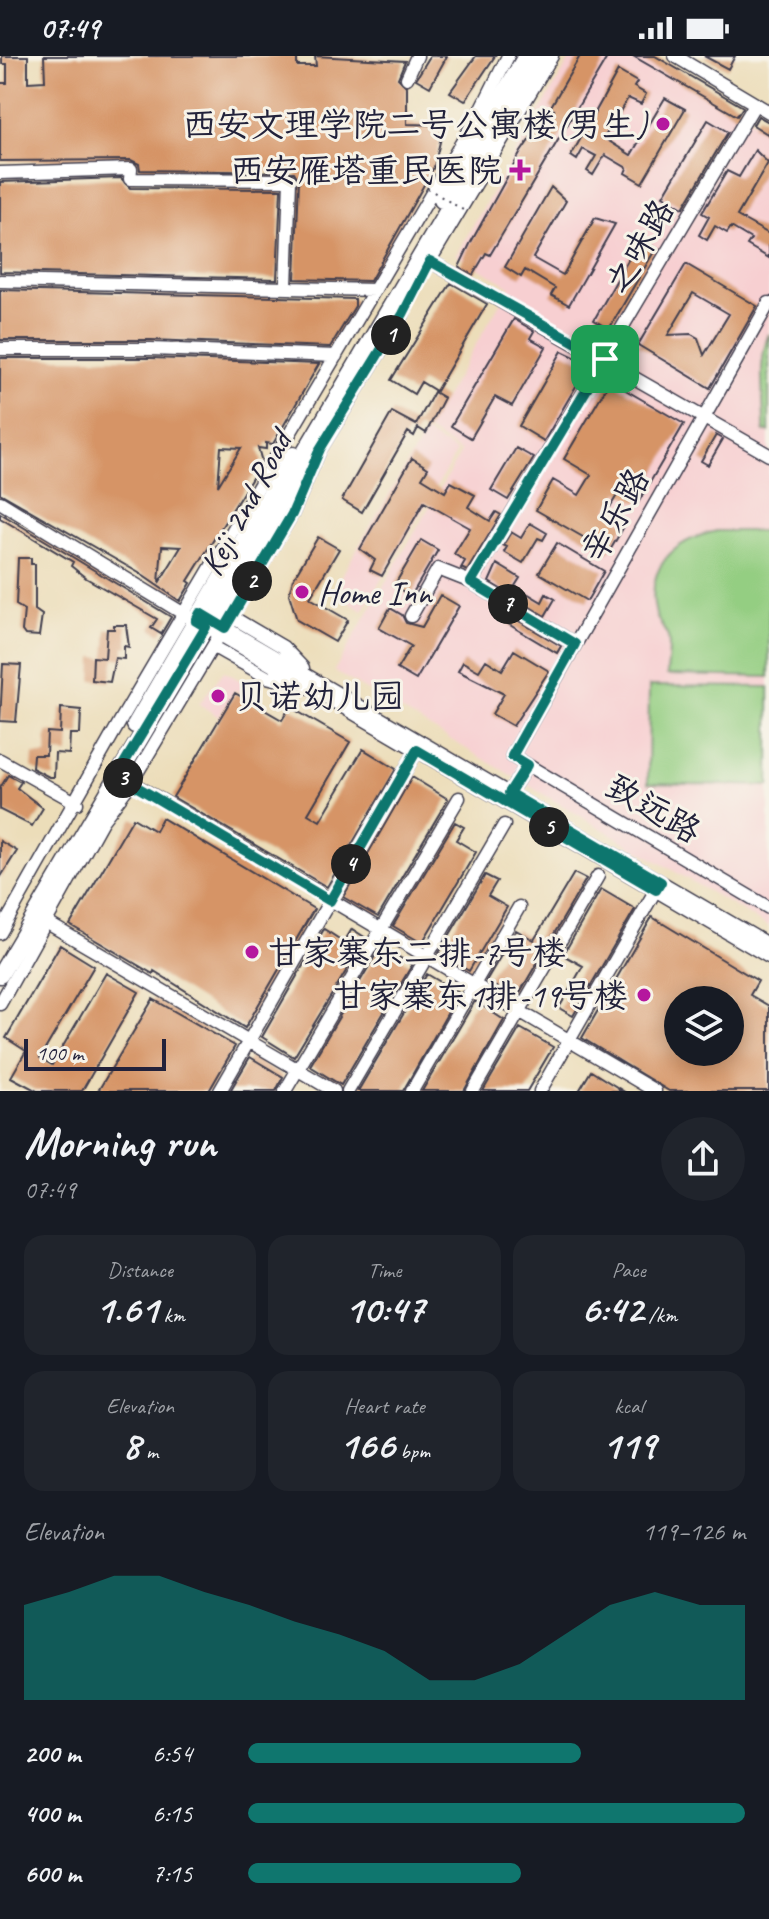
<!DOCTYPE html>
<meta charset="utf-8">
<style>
:root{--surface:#171b24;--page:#20242c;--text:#f1f3f6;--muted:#9ea1a6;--accent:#0f766e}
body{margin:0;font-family:Caveat,"LXGW WenKai TC",sans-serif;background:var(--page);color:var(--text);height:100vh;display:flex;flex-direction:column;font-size:30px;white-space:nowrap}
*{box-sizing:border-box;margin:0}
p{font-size:26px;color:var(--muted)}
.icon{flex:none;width:44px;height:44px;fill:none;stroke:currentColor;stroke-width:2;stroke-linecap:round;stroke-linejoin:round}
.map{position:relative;height:1035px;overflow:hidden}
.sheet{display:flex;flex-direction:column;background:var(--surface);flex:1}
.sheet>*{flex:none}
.fabs{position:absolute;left:664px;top:930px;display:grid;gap:16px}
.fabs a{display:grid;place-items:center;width:80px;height:80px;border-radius:50%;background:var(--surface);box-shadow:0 4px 20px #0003;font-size:40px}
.scale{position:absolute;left:24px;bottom:20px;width:142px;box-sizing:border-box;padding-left:8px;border:4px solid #22223b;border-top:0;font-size:22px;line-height:28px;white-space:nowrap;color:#22223b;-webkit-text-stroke:6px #f7f3e8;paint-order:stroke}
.pin{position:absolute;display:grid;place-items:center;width:68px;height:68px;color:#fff;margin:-34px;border-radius:16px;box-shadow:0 4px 12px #0006}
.km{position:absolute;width:40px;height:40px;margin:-20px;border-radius:50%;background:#222;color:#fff;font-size:22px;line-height:40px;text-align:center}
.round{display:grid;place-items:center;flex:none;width:84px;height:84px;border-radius:42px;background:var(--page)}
.summary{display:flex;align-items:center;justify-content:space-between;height:136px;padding:0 24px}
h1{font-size:44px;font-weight:700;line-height:60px}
.metrics{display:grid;grid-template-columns:repeat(3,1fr);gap:12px;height:136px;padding:8px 24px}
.metrics div{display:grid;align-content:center;border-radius:20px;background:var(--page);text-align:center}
.metrics b{font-size:40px;font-weight:700}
.metrics small{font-size:22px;font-weight:400}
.metrics p{font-size:22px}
.chart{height:224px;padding:16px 24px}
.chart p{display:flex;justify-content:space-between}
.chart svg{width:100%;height:144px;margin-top:8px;fill:var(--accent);opacity:.7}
ul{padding:0 24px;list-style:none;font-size:26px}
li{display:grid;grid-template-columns:128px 96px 1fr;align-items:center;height:60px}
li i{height:20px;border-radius:10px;background:var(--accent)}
.status{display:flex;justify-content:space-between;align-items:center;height:56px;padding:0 40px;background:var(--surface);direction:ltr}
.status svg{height:22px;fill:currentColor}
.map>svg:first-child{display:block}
.built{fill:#f7cfd1}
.green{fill:#94ce82;stroke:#5b785e;stroke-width:2}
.building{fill:#d69466;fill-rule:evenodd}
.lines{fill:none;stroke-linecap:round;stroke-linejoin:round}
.minor-casing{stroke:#403e4e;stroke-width:15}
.major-casing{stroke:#403e4e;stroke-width:19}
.minor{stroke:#fff;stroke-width:12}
.major{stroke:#fff;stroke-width:16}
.path-bridge{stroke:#403e4e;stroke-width:2;stroke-dasharray:2 6;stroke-linecap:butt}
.route-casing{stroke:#fff;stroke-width:16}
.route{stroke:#0f766e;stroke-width:10}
.poi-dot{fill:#b5179e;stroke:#f7f3e8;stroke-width:3}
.labels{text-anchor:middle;stroke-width:6;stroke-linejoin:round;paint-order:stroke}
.poi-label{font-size:34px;fill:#22223b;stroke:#f7f3e8;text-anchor:end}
.street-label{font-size:34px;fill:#22223b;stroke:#f7f3e8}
</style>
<div class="status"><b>07:49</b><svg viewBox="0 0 49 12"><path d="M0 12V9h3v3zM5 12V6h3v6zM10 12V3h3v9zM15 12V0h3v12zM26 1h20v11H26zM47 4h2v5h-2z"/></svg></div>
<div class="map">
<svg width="769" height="1035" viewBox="0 0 769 1035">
<rect width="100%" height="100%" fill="#f7f3e8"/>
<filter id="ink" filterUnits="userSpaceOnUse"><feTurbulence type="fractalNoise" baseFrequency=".0125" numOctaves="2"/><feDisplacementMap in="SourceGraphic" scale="16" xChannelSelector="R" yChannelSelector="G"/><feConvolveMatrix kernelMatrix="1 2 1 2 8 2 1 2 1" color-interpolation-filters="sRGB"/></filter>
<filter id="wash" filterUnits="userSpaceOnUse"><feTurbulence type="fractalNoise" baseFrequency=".006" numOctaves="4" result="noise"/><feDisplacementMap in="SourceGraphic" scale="32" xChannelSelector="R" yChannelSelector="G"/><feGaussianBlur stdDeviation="1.8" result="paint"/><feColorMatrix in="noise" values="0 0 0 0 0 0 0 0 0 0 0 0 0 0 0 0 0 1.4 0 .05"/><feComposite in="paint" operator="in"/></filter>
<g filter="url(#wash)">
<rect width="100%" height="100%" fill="#ecddb9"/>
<!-- built -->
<path class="built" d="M572,0H641L769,74V871L334,615L461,396L426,374L510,230L456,199Z
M425,377L457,396L363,555L332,536Z
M224,615L259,635L253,645L235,634L219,661L199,648Z"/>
<!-- green -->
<path class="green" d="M769,278V376H764C765,342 756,310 769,278Z
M717,475H769V621L667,619C667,608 671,592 668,581C665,574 659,567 656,559C644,511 674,484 717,475Z
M649,630L769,631V730L648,727Z"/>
<g id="blocks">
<!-- building -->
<path class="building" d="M2,0H28V26L45,25L44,0H297V10H316L315,0L405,5L398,22L407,31V68L444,69L434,111L370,225L295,223L299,124L294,116L140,114L139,108L131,104L0,105V27H7V8H2Z
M430,0H447L430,31L416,23Z
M476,0H495L465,45L450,36Z
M580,0H608L490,199L486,197L473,219L459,211L470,188L521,96L543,64L546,66L554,54L550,52Z
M633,0H655L743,51L737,60Z
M704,0H735L728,13Z
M618,15L637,26L634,31L646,38L641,48L628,42L604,82L631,99L665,42L685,53L642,127L625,117L627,112L605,99L593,119L587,115L596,100L583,93L577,104L571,100Z
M758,60L769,66V79L753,69Z
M708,64L728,76L683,152L663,140Z
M755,94L768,107L737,160L769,178V202L747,189L751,183L731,171L727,177L715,170L707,184L699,179L709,161L702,157L727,115L739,121Z
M121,122L130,132L281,133L277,223L0,216V126Z
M551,131L566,145L533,202L563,219L595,162L615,168L569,249L551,239L555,232L525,214L521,221L505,211Z
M640,183L656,192L609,273L594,264Z
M686,208L757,250L710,332L638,289ZM693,237L729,258L704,299L698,282L691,278L668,279Z
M451,227L487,248L436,335L421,326L414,338L391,324Z
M0,234L355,243V250L330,291L151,284H0Z
M514,263L534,275L530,282L546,291L512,350L495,341L471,382L451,370Z
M562,295L589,308L544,385L519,370Z
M0,302H151L319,308L273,388L266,387V393L258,392L262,406L188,525L191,527L180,545L139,517L0,437ZM221,391L241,392L218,430ZM162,490L181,491L159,527Z
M610,325L684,368L638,447L619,436L607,456L626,467L609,496L536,454L553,424L579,439L591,419L564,403Z
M434,336L444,342L426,377L418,372L414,380L408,376L362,456L342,444L392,356L416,369Z
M716,379L723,383L708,409L701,405Z
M516,392L534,402L508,444L491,434Z
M412,402L428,412L422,422L445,436L451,426L475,439L468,451L490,465L496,456L501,459L467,515L461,512L465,505L454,498L470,472L424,446L382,520L370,514L375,504L360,493Z
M0,457L171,561L161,578L151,572L157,563L86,522L71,510L73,506L0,462Z
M530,467L547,477L543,484L538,482L523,507L504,496L507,491L503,489L511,476L521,482Z
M318,481L339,493L310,542L348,564L335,586L297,564L289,538L293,523Z
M421,484L438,494L411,540L394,530Z
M557,487L604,515L587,545L539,517Z
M18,502H31V508H35V554L42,559L39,580L25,579L22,575L24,554L16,549Z
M497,508L520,522L515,530L542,546L546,538L555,543L545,560L489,526Z
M440,539L459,550L416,624L397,613L411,590L379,572L390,552L402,559L406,567L422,571Z
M512,561L561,590L557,597L508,568Z
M114,569H126L129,591L124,590V603L115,602L110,626L92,624L93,601L105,602L107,573H114Z
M514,594L549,615L513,670L492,658L504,638L458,615L463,606L479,615L486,604L502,614Z
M3,608L21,609L16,666L0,665Z
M235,637L282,664L290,651L350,686L308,758L320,765L363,693L396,713L327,831L173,741Z
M61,652L81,654L80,678H70L69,698L55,697L54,721H49L32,712L33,699H46L47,676L60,677Z
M8,719L21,726L17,732L43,752L32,770L0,754V732Z
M412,721L448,743L378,861L343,841Z
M133,762L155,775L162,762L314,853L245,972L154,915L153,918L70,869Z
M455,766L464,771L456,784L476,796L422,887L393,870Z
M0,785L17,795L0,822Z
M574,817L586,823L516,943L486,925L516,874L534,884Z
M485,819L497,825L488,840L507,851L469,915L439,897Z
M601,833L635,853L573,960L559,952L583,910L563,899Z
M652,861L758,925L750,939L769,950V1035H669L582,982ZM678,944H730V996H678Z
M324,873L344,886L352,873L366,882L294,1001L262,981Z
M60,889L94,910L40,1002L52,1009L106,917L139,936L82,1035H37L11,1021L26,995L6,982Z
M381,890L412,909L341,1029L310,1010Z
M427,918L459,937L403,1035H358Z
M153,943L235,990L209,1035H98Z
M475,945L504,964L464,1035H422Z
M520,972L553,991L527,1035H483Z
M250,1001L283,1021L276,1035H230Z
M591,1015L623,1035H579Z"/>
</g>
</g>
<g filter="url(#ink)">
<use href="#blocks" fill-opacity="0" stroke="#403e4e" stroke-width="2"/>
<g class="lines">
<defs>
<path id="minor" d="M675,0L769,56
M407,22L417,0
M0,117L131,113L130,123L290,124L286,230
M430,205L769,399
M0,225L375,234
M769,247L512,700L769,852
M0,293H151L336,300
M0,446L189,561
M471,526L755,48
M411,560L438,513L471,526L575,588
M232,561L283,591L303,612
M219,568L769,889
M215,576L769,901
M214,591L267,621L294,628
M0,704L77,747
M127,724L655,1035
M509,737L527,709
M44,865L334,1035
M0,877L122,662L482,52L508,0
M0,948L102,765L131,727L292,458L320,393L403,258L410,238L552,0
M220,1035L417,694
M285,1035L459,742
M348,1035L504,769
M412,1035L519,851
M473,1035L598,820
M540,1035L658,830"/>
<path id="major" d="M442,144L526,0
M135,669L293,399
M0,919L206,571L214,566L281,448L299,406L539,0"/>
</defs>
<!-- minor casing -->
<use href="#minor" class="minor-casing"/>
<!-- major casing -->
<use href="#major" class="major-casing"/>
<!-- minor -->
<use href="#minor" class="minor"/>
<!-- major -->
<use href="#major" class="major"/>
<!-- path-bridge -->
<path class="path-bridge" d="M427,132L468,157"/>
</g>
</g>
<g class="lines" filter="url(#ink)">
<defs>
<path id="route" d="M430,205L605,303L471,526L575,588L512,700L527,709L509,737L661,826L656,834L417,694L330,845L117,719L206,571L196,565L200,557L225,572L292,458L320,393L403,258Z"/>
</defs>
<!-- route casing -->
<use href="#route" class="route-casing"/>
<!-- route -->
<use href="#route" class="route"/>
</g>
<!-- markers -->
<g class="poi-dot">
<circle cx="663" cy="68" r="8"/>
<path d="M516 102h8v8h8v8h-8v8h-8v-8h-8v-8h8z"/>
<circle cx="302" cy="536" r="8"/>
<circle cx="218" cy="640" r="8"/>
<circle cx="252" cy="896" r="8"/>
<circle cx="644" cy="939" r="8"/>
</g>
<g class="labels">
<!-- poi labels -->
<g class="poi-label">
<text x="647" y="80">西安文理学院二号公寓楼(男生)</text>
<text x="502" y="126">西安雁塔重民医院</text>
<text x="318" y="548" text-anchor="start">Home Inn</text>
<text x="234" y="652" text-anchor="start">贝诺幼儿园</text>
<text x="268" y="908" text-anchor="start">甘家寨东二排-7号楼</text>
<text x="628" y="951">甘家寨东1排-19号楼</text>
</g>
<!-- street labels -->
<g class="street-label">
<text transform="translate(639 190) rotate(-60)" y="12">之味路</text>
<text transform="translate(245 447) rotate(-62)" y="12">Keji 2nd Road</text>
<text transform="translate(615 459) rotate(-61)" y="12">辛乐路</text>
<text transform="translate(654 752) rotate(30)" y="12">致远路</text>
</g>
</g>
</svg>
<div class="fabs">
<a><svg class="icon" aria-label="layers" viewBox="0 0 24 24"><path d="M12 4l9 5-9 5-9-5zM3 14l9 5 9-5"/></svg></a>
</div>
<div class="scale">100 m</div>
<div class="pin" style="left:605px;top:303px;background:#1e9e55"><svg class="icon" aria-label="arrive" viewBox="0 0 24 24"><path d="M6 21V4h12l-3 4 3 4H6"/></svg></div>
<b class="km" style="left:391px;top:279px">1</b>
<b class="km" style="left:252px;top:525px">2</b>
<b class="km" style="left:123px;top:722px">3</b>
<b class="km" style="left:351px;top:808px">4</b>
<b class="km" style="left:549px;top:771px">5</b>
<b class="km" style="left:508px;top:548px">7</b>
</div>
<section class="sheet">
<div class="summary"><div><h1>Morning run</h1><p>07:49</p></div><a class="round"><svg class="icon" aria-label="share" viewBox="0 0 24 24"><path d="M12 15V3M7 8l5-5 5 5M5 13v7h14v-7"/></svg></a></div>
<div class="metrics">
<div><p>Distance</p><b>1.61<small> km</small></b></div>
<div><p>Time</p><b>10:47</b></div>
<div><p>Pace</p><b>6:42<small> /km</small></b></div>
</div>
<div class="metrics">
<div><p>Elevation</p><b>8<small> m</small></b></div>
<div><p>Heart rate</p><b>166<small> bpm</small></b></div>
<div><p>kcal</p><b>119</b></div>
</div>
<div class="chart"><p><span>Elevation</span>119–126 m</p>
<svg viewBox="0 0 160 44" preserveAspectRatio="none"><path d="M0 44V15L10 11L20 6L30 6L40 11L50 15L60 20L70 24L80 29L90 38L100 38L110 33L120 24L130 15L140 11L150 15L160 15V44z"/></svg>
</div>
<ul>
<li><b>200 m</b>6:54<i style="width:67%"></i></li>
<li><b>400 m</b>6:15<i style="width:100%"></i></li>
<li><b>600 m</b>7:15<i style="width:55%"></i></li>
</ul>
</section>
